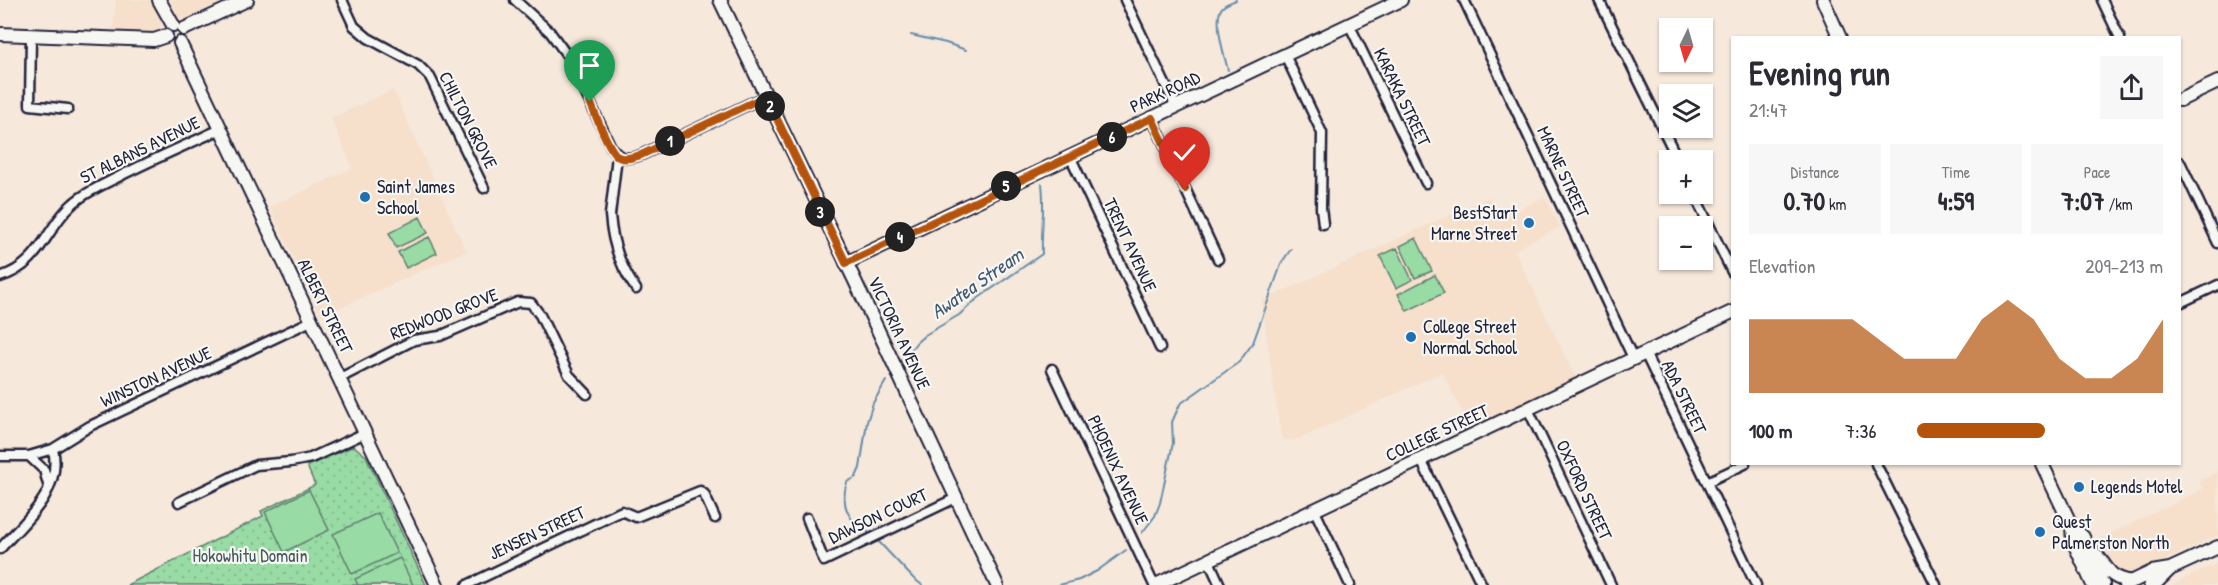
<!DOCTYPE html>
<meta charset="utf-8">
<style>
:root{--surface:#fff;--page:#f7f7f7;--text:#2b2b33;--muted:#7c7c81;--accent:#b45309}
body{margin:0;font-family:"Patrick Hand",sans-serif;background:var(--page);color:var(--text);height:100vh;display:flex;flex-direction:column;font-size:22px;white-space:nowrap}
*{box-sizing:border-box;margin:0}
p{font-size:20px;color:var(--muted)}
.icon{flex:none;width:33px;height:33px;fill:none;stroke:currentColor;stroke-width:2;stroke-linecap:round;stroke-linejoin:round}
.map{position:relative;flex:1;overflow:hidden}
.panel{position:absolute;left:1731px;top:36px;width:450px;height:429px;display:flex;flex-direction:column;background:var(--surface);border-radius:0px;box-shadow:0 2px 4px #0004}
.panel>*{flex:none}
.needle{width:39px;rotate:185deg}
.tools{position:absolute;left:1659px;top:18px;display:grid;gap:12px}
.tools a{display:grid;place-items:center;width:54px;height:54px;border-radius:0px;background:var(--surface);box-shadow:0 2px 4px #0004;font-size:30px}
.pin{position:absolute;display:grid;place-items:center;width:51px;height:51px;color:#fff;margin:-62px -26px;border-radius:50% 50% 50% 0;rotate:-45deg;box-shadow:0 0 6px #0007}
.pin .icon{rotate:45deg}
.km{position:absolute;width:30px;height:30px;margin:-15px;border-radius:50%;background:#222;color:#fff;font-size:16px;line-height:30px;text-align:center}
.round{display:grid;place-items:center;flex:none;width:63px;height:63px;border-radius:0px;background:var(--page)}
.overview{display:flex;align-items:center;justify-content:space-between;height:102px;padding:0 18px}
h1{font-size:33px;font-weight:700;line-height:45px}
.stats{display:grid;grid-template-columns:repeat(3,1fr);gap:9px;height:102px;padding:6px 18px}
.stats div{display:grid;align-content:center;border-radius:0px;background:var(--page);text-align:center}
.stats b{font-size:26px;font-weight:700}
.stats small{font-size:16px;font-weight:400}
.stats p{font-size:16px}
.chart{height:168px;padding:12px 18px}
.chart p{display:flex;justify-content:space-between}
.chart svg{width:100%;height:108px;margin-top:6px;fill:var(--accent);opacity:.7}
ul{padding:0 18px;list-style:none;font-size:20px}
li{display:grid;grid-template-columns:96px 72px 1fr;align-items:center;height:45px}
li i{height:15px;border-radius:8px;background:var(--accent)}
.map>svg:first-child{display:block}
.built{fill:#f6dfcb}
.grass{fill:url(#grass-dots);stroke:#5e7e70;stroke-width:1.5}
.pitch{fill:#99dba5;stroke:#5e7e70;stroke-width:1.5}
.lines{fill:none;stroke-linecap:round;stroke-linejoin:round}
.stream{stroke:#668dab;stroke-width:2}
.street-casing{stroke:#22223b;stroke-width:13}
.secondary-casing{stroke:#22223b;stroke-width:16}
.street{stroke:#f6f6f2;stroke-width:8}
.secondary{stroke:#f6f6f2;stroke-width:12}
.route-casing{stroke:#fff;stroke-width:12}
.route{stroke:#b45309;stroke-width:8}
.poi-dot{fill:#1f6fb2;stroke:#f6f6f2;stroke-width:2}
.labels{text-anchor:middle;stroke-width:4.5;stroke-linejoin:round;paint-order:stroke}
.street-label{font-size:18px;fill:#22223b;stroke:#f6f6f2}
.poi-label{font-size:18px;fill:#22223b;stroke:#f6f6f2;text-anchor:start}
.park-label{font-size:18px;fill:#465a5b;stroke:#f6f6f2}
.water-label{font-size:20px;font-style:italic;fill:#445773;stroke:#f6f6f2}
</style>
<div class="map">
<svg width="2218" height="585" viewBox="0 0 2218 585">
<defs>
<pattern id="grass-dots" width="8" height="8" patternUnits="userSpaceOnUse" patternTransform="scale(1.5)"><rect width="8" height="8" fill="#99dba5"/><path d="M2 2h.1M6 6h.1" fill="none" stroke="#84bc8f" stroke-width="1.8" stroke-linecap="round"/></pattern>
</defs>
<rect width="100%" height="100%" fill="#f6e8db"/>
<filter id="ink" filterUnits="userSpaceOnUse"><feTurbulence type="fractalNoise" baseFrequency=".0167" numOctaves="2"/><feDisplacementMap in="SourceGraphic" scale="12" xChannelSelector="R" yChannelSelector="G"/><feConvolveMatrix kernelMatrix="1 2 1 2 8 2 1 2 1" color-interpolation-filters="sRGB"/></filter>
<g filter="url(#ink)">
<!-- built -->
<path class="built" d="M116,0H151L161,21L160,29L157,32L113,30Z
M171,0H226L185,19L178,17Z
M393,90L466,251L321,316L270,207L353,168L331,118Z
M1489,197L1499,219L1545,197L1560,227L1514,250L1575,377L1471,429L1442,372L1299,439L1286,440L1281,437L1262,301Z
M2218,472V535L2135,574L2114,571L2108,565L2096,541L2203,489L2199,481Z
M2218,563V585H2172Z"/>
<!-- grass -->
<path class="grass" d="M354,446L366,456L426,585H127L263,516L261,511L315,485L307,466Z"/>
<!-- pitch -->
<path class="pitch" d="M420,217L428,233L396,248L389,233Z
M429,237L437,253L406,268L398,252Z
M1416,238L1432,271L1415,278L1400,246Z
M1397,248L1412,280L1396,288L1380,256Z
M1435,275L1444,293L1407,311L1398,294Z
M309,490L329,530L284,552L265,512Z
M378,513L397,553L352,574L333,534Z
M400,558L413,585H358L355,579Z"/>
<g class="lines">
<!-- stream -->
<path class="stream" d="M911,35L946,43L966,50
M1228,70C1224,55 1215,25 1220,11C1223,4 1230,3 1236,0
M905,358L916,343L925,335L959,315L977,299L1042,254C1041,231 1045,207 1042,184
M868,532C848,522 840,504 847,482L856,477L860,468L867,422L873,403L886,381
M1142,533L1155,516L1160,503L1173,443L1172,422L1180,404L1239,362L1253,343L1282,262L1291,249
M879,542L913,578L922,585
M1059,585L1079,580L1097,571L1126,550"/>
<defs>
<path id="street" d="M342,0L354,26L368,38L418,65L430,77L484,188
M515,0L550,32L569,58L611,147C619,159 627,160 641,155L766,96
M1125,0L1176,107
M1464,0L1633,358
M1599,0L1678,160
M2102,0L2120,38
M1349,24L1426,183
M31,36L30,105L68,109
M1285,55L1322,133L1321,208L1323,224
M1152,118L1218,259
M617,156L610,215C612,242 621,268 636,289
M1070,156L1160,348
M2180,162L2218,243
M1694,194L1732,272
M0,277C44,264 46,222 80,198C94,188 109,182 124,174C156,158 188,144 221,129
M2180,303L2218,285
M1645,353L1756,585
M1052,369L1154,585
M340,378L414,340L440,336L518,302L531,303L540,315L569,375L587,394
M1528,409L1611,585
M0,456H29L53,449
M29,456L44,470L49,488
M1421,460L1482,585
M1876,464L1936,585
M1707,482L1745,464
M179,502L256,465L291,462L311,458L365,433
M1315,511L1350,585
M807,518L824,561L956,498
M0,549C25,521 63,491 53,449L90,426L311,321
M1209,561L1220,585
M467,585L622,511L636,517L700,491L704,494L715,518"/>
<path id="secondary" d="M159,0L173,25
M720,0L855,281L997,585
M1823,0L1840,38
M184,29L247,0
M0,34L154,40L166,36
M180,43L437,585
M2180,100L2218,82
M846,263L1401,0
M2042,464L2072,527L2083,537L2103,585
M2072,527L2073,541L2093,585
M2092,551C2110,566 2104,577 2132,582
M1156,585L1732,312
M2125,585L2152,572L2170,569L2218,547
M2150,585L2157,582L2169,570"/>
</defs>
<!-- street casing -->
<use href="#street" class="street-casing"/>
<!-- secondary casing -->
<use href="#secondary" class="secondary-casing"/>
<!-- street -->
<use href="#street" class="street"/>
<!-- secondary -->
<use href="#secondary" class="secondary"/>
</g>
</g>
<g class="lines" filter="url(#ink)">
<defs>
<path id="route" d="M590,102C596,115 607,147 617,156C623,161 634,157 641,155L766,96L846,263L1152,118L1185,189"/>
</defs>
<!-- route casing -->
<use href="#route" class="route-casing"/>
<!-- route -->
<use href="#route" class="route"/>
</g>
<!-- markers -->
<g class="poi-dot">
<circle cx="365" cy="197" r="6"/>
<circle cx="1529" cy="223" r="6"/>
<circle cx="1411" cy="337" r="6"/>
<circle cx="2079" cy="487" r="6"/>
<circle cx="2040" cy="532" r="6"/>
</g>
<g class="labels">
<!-- street labels -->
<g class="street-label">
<text transform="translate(1165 92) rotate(-25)" y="6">PARK ROAD</text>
<text transform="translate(1402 97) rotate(64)" y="6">KARAKA STREET</text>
<text transform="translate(468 120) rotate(63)" y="6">CHILTON GROVE</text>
<text transform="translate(140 150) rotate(-26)" y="6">ST ALBANS AVENUE</text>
<text transform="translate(1563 172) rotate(65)" y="6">MARNE STREET</text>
<text transform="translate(1130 245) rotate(65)" y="6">TRENT AVENUE</text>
<text transform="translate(325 306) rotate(64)" y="6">ALBERT STREET</text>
<text transform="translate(444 314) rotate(-21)" y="6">REDWOOD GROVE</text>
<text transform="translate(899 333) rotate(65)" y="6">VICTORIA AVENUE</text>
<text transform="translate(156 377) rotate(-25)" y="6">WINSTON AVENUE</text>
<text transform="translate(1684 397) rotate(64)" y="6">ADA STREET</text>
<text transform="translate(1437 433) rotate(-25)" y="6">COLLEGE STREET</text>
<text transform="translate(1118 470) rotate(65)" y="6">PHOENIX AVENUE</text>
<text transform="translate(1584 490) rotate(65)" y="6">OXFORD STREET</text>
<text transform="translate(878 516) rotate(-25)" y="6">DAWSON COURT</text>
<text transform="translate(537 533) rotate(-25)" y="6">JENSEN STREET</text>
</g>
<!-- poi labels -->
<g class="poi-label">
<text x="377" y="193">Saint James<tspan x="377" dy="21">School</tspan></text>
<text x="1517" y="219" text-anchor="end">BestStart<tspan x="1517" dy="21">Marne Street</tspan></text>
<text x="1423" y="333">College Street<tspan x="1423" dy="21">Normal School</tspan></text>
<text x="2091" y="493">Legends Motel</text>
<text x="2052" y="528">Quest<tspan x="2052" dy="21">Palmerston North</tspan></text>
</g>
<!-- park labels -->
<g class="park-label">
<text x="250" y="562">Hokowhitu Domain</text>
</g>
<!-- water labels -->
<g class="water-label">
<text transform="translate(977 283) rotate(-35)" y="7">Awatea Stream</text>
</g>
</g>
</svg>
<div class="tools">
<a><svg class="needle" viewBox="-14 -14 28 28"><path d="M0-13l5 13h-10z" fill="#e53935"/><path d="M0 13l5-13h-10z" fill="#7c7c81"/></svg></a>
<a><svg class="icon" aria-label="layers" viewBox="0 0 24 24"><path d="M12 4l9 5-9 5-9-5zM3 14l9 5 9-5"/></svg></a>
<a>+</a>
<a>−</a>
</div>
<div class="pin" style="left:590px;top:102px;background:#1e9e55"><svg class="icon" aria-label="arrive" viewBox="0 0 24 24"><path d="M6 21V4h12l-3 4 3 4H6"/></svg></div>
<div class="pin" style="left:1185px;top:189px;background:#d93025"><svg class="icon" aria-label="check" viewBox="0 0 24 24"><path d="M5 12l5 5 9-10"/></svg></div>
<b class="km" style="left:670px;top:141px">1</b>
<b class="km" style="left:770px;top:106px">2</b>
<b class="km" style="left:820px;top:212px">3</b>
<b class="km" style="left:900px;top:237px">4</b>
<b class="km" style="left:1006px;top:186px">5</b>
<b class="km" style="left:1112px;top:137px">6</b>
<section class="panel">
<div class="overview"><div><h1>Evening run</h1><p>21:47</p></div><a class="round"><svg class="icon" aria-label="share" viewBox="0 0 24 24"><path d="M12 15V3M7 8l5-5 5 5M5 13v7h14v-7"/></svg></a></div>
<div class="stats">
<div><p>Distance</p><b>0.70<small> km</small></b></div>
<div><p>Time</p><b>4:59</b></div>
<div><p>Pace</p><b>7:07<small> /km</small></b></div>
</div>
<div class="chart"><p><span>Elevation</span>209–213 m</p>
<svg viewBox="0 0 160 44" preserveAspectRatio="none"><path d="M0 44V14L10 14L20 14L30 14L40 14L50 22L60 30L70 30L80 30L90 14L100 6L110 14L120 30L130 38L140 38L150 30L160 14V44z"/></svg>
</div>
<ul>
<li><b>100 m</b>7:36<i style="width:52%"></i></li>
</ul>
</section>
</div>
